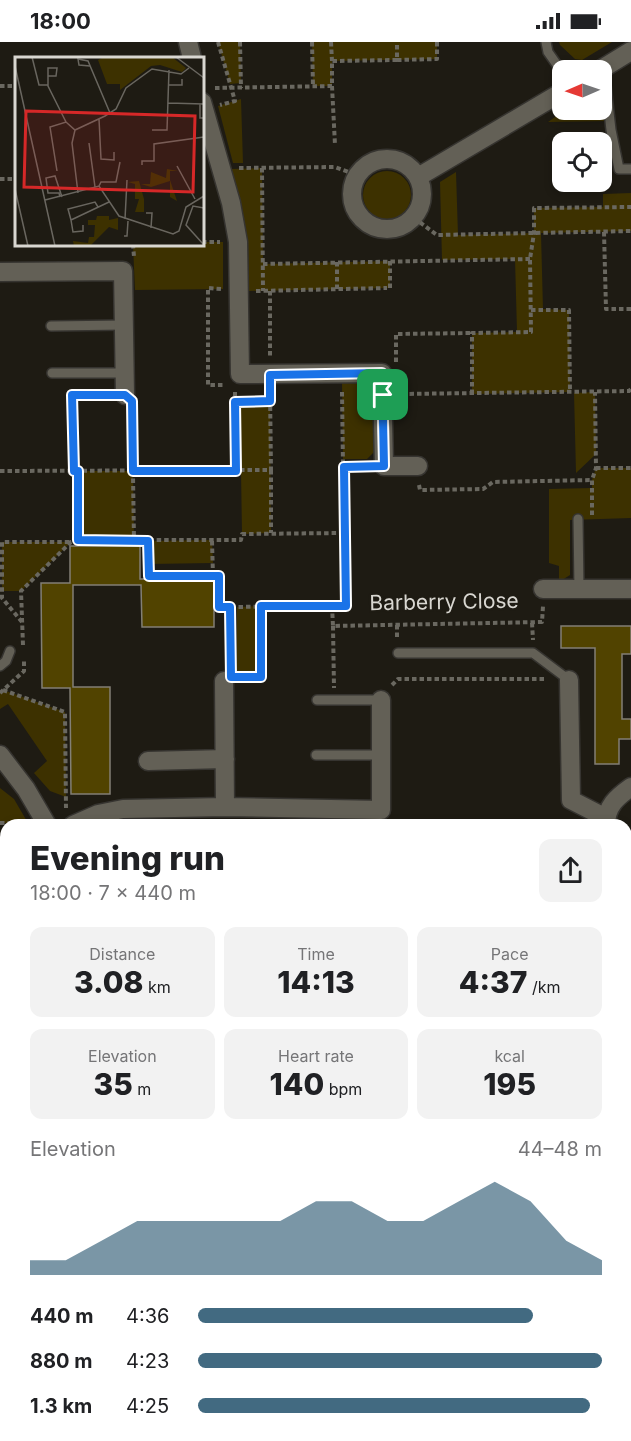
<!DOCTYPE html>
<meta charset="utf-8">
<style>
:root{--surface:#fff;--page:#f2f2f2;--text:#202124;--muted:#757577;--accent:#426a81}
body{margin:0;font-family:Inter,sans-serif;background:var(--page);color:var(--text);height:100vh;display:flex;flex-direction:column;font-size:22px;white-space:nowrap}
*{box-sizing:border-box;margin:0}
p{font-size:20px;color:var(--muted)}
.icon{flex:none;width:33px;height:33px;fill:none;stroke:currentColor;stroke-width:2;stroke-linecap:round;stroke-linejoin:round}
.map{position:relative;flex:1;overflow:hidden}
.sheet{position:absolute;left:0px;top:777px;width:632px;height:622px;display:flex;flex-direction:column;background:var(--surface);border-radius:18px 18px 0 0;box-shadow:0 3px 9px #0003}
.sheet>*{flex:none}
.needle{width:39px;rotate:268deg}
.buttons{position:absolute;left:552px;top:18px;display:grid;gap:12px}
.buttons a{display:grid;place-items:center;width:60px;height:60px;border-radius:12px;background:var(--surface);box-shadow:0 3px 9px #0003;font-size:30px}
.pin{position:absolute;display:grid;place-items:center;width:51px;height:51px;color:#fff;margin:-26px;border-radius:12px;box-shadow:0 3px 9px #0006}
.round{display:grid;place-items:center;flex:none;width:63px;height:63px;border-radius:12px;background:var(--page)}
.headline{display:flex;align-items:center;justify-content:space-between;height:102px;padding:0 30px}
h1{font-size:33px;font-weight:800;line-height:45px}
.figures{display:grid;grid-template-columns:repeat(3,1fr);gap:9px;height:102px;padding:6px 30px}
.figures div{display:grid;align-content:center;border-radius:12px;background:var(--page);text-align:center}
.figures b{font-size:30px;font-weight:800}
.figures small{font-size:16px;font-weight:400}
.figures p{font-size:16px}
.chart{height:168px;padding:12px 30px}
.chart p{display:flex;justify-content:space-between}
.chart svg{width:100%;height:108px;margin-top:6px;fill:var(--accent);opacity:.7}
ul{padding:0 30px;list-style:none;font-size:20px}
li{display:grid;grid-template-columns:96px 72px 1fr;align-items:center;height:45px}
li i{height:15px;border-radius:8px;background:var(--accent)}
.status{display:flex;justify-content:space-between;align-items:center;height:42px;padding:0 30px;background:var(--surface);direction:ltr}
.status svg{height:16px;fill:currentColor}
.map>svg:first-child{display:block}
.green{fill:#3d3100}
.building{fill:#514300;stroke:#827f75;stroke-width:1.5}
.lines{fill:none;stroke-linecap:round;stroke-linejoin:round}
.lane-casing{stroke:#363430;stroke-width:12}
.street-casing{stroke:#363430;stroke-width:21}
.secondary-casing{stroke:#363430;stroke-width:21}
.path{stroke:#6a6860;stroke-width:4;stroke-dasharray:4.5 3;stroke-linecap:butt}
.lane{stroke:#636056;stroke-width:9}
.street{stroke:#636056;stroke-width:18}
.secondary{stroke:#706f49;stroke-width:18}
.route-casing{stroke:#fff;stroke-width:12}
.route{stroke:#1a73e8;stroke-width:8}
.labels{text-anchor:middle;stroke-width:4.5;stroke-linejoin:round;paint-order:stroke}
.street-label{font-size:21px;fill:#d9d7d1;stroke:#1e1b13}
.inset-road{fill:none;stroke:#69665f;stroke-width:1.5}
.view{fill:#d62828;fill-opacity:0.15;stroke:#d62828;stroke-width:3}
.inset-edge{fill:none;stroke:#d9d7d1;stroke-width:3}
</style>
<div class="status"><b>18:00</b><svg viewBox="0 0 49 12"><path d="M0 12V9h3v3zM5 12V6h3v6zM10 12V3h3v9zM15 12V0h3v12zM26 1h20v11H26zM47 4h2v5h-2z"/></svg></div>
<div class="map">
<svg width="631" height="1399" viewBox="0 0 631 1399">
<rect width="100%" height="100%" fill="#1e1b13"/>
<!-- green -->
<path class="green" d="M218,0H240L241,41L230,42Z
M312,0H437V17L332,19V44H313Z
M559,0H612L582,18L575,17L560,3Z
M602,40L610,79L548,80L565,68H602Z
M241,57L243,121H233L218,64Z
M262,126L263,222L390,219V246L249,249L248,200L242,166L231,127Z
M363 153a24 24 0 1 1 48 0a24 24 0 1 1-48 0Z
M456,130L458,193L534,191V166L603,165V152L631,151V189L541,191L543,267L569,268L570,350L472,352V291L517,290L515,217L442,218L440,140Z
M203,200H223V247L135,248L133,203L202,202Z
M342,340L369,342L376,351L377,407L367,417H343Z
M595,350L596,412L576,431L574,351Z
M270,359L271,491L242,492L241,429H235V360Z
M596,426H631V476L570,478V533L559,540V524L549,521V447L592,446V438Z
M78,429H133L134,498H78Z
M212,498L213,521L149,522L148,499Z
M2,500H71L21,549H2Z
M261,564L262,635H237V565Z
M3,648L65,670L66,755L50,749L34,731L47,719L8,662L0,667V651Z
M0,746L14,757L28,781H0Z"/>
<!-- building -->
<path class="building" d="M70,504H140V537H214V585H142L141,543H73V645H110V752H71L70,646H42L41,541H70Z
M561,584H631V612H622V677H631V697H619V722H595V606H561Z
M631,1121V1182L626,1183V1123Z"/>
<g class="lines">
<defs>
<path id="lane" d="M546,0L548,10L562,30
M604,26L611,88L619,127H631
M51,284L124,283
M52,331H125
M578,477L579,547
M398,611H533L569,638
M0,624L6,619L10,609
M317,658H381
M316,713H380
M626,1115L631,1110
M626,1208L631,1206"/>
<path id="street" d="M188,0L192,16
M600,28L631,9
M202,60L231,161L238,200L240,332L382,331L384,424H418
M352 152a35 35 0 1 1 70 0a35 35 0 1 1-70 0Z
M418,135L562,50
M0,230L123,229L125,353
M543,547H631
M569,638L571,758L606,776
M224,639L225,765
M0,713L26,747L47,783
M148,719L225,717
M73,783L98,772L123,767L225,765L381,768V658
M606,783C606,764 617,755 631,745
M626,836L631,847
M626,956L631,955
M0,1113L6,1110"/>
<path id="secondary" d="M626,1246L631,1244
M42,1399L64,1394"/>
</defs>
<!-- lane casing -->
<use href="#lane" class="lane-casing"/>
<!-- street casing -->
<use href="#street" class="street-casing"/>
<!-- secondary casing -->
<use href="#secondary" class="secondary-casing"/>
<!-- path -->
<path class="path" d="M218,0L235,59L220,63
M240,0L241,46
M312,0L313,44
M331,0L332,19
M397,18L437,17V0
M0,44H16
M332,44L335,103
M215,46L332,44V19L397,18V0
M239,126L335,125L357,133
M262,126L263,249
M0,137H16
M414,176L437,193L631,189
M604,190L606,267H631
M202,200H220
M133,202L134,215
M390,219V246
M337,220V247
M263,222L530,217
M221,247L208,246V343H225
M256,249L387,246
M270,249V315
M531,268H569L570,350
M396,320V292L472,291
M235,350V429
M342,350L343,425
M402,352L629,349L631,347
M472,352V291L531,290L530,217L534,191V166L631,165
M235,360L270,359
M132,369L134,498
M596,426H631
M271,428V491
M0,429L271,428L270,349
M74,429L72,353H106
M419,443L420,448L483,447L493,440L592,438
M592,473V438L596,426L595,350
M78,498V430
M148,499L149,534H219V565H230
M212,499L213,534
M332,564L333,584L542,580L543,564
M22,580L2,556V500H70
M532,581L533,598
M397,583V597
M333,584L334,646
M23,603L21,549L71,500L78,498H241L242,492L344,491
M230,624V565L346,564L343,425L367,424
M242,635H262L261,564
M392,643L398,637H544
M3,648L65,670L66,766
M0,651L24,629V617
M0,781H23
M0,916H6
M0,1006L6,1003"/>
<!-- lane -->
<use href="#lane" class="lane"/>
<!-- street -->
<use href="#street" class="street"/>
<!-- secondary -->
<use href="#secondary" class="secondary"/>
</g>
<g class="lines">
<defs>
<path id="route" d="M382,331L384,424L344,425L346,564H261V635H231L230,565H219V534H149L148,499L78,498V429H74L72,353H125L132,359L133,429H236L235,360L270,359V333Z"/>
</defs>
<!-- route casing -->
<use href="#route" class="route-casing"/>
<!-- route -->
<use href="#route" class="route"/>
</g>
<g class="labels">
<!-- street labels -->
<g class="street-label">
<text transform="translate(444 560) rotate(-1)" y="7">Barberry Close</text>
</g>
</g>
<!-- overview -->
<g transform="translate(15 15)">
<rect width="189" height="189" fill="#1e1b13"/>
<path d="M89,0H157L171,11L167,15L145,8L136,9L105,33V27H92L83,3ZM152,112L163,114H155V123L162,144L155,140V124L136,130L126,127H135L136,115L151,121ZM124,124L129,142V155H120L124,142H120V127L113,125ZM82,159H94V163L103,161V173L94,170L75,189H59L58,184L73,186L74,180H79L80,168H73V163H81Z" fill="#3d3100"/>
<path class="inset-road" d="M17,0L24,28H33M161,0L189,21M0,9L40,189M75,9L64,8L63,2L73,4L95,56M33,19H41L42,11H33V29L51,65M154,28H167V22M153,46L189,47M185,47V61H189M84,62L86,102L99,103V95M60,73L57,86L63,136M137,73H152L154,13M74,86L80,130M127,108V104H139V87L189,80M162,109L180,142M42,114L35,70L51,65L60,73L90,59L101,52L111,31L137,12L166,17L174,11M84,129L86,125H101L105,105M0,132L13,189M45,140L44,136H33L31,121L40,119L47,140M30,143L84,129L104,159L158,177L164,174L171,150L189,139M189,151L178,149L171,168L189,188M131,156H137L136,171M110,162L112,123M56,163L53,152L80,145L83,150M68,168V174L58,175L56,163L94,145M109,179H112L113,164"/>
<path class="view" d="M11,54L180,59L178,135L9,130Z"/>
<rect width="189" height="189" class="inset-edge"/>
</g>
</svg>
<div class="buttons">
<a><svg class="needle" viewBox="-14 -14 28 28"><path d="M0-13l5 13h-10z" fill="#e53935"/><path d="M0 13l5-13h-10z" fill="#757577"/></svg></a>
<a><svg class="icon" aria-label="locate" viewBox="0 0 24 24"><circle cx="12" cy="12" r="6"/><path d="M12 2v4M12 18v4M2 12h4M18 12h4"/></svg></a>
</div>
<div class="pin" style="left:383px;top:353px;background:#1e9e55"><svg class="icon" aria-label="arrive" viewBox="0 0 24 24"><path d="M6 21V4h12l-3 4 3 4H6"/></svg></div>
<section class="sheet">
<div class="headline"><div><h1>Evening run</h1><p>18:00 · 7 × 440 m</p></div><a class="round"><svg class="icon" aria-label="share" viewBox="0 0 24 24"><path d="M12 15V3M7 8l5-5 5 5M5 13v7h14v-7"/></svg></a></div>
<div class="figures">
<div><p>Distance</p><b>3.08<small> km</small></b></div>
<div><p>Time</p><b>14:13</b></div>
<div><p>Pace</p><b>4:37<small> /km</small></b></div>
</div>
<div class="figures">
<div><p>Elevation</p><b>35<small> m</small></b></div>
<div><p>Heart rate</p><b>140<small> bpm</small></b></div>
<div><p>kcal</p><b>195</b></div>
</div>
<div class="chart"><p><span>Elevation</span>44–48 m</p>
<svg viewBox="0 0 160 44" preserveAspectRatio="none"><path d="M0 44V38L10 38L20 30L30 22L40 22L50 22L60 22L70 22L80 14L90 14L100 22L110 22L120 14L130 6L140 14L150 30L160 38V44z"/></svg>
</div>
<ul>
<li><b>440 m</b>4:36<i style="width:83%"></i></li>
<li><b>880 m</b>4:23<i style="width:100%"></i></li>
<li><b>1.3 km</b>4:25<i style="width:97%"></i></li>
</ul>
</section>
</div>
